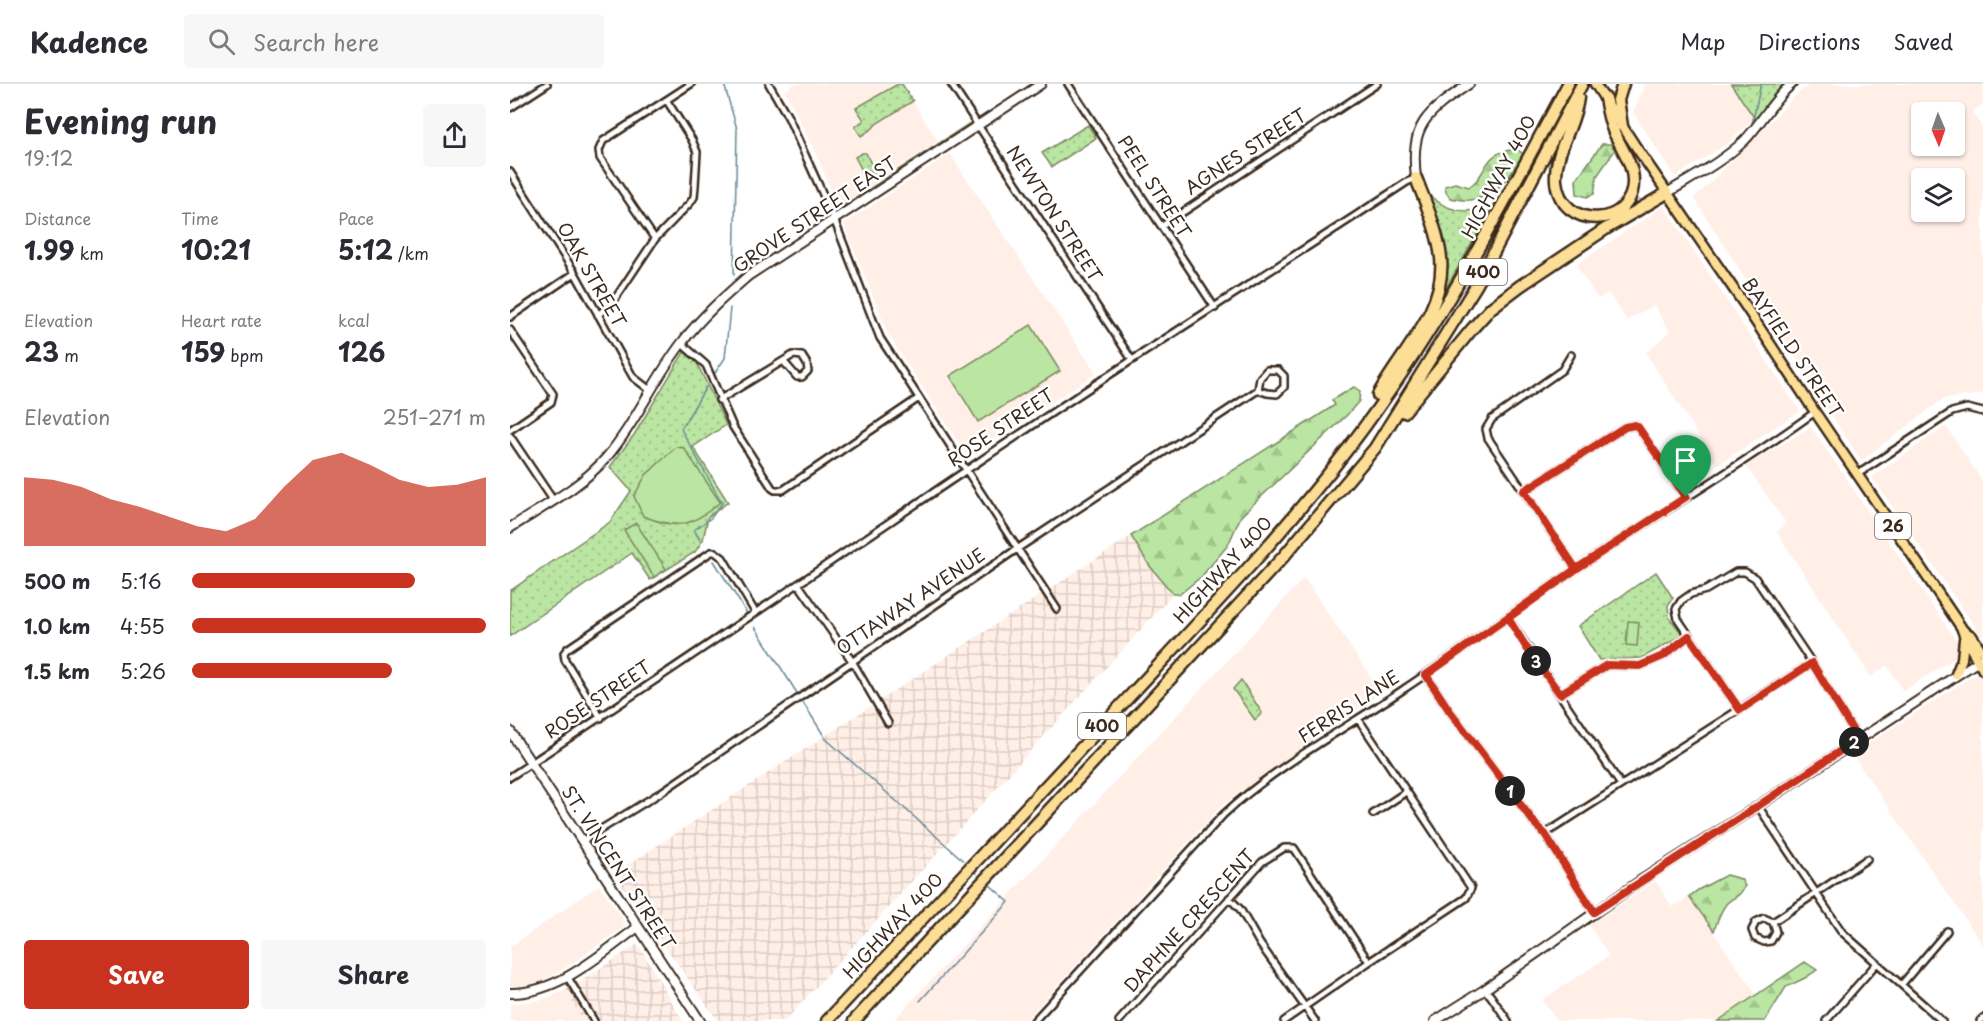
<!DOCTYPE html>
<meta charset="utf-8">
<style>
:root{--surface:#fff;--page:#f7f7f7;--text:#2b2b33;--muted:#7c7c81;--line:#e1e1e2;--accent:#c8321e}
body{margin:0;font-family:"Playpen Sans",sans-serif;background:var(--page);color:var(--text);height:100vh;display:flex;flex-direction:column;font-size:22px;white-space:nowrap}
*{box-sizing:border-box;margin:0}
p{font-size:20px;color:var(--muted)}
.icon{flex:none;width:33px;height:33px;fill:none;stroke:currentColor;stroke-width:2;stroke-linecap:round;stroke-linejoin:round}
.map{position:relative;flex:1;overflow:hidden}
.panel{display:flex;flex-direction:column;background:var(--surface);width:510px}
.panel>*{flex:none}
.needle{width:39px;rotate:178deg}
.fabs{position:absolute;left:1401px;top:18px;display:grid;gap:12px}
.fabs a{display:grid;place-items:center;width:54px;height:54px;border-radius:6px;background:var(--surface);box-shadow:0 2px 4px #0004;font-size:30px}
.pin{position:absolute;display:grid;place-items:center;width:51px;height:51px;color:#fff;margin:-62px -26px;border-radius:50% 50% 50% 0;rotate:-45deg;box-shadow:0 0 6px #0007}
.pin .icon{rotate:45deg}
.km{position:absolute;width:30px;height:30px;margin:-15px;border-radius:50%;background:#222;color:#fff;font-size:16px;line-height:30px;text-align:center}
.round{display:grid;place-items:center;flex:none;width:63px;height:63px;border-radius:6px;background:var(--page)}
.overview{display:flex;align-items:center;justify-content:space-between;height:102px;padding:0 24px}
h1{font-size:33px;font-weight:700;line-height:45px}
.metrics{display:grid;grid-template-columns:repeat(3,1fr);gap:9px;height:102px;padding:6px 24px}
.metrics div{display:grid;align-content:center}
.metrics b{font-size:26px;font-weight:700}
.metrics small{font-size:16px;font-weight:400}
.metrics p{font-size:16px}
.chart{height:168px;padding:12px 24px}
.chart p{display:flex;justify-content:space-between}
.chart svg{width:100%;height:108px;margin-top:6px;fill:var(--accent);opacity:.7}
.cta{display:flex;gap:12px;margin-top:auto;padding:12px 24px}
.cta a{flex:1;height:69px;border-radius:6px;background:var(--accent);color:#fff;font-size:24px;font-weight:700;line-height:69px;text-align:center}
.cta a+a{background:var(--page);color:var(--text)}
ul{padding:0 24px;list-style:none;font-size:20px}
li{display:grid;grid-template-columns:96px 72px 1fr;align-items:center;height:45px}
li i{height:15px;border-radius:8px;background:var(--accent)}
header{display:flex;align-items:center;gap:36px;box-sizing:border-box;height:84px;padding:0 30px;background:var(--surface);border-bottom:2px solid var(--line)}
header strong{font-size:28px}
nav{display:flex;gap:33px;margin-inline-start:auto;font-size:21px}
.search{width:420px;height:54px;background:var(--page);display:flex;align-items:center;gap:15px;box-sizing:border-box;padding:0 21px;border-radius:6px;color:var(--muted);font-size:22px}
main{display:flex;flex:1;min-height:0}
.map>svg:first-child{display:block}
.built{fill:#ffefe7;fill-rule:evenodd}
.industrial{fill:url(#industrial-grid)}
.grass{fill:url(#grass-dots);stroke:#7a8860;stroke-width:1.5}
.forest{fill:url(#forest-firs);stroke:#7a8860;stroke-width:1.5}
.pitch{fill:#bae5a2;stroke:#7a8860;stroke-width:1.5}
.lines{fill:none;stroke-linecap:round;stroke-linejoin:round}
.stream{stroke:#678895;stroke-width:1.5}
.street-casing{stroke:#3b2a1e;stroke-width:10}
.secondary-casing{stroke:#3b2a1e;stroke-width:12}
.primary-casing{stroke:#3b2a1e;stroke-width:13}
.highway-casing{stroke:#3b2a1e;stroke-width:15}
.street{stroke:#fff;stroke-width:5}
.secondary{stroke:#fff;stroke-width:8}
.primary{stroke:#fdde96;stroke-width:8}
.highway{stroke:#fdde96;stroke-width:10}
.route-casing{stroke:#fff;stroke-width:12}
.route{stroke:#c8321e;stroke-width:8}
.labels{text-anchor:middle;stroke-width:5;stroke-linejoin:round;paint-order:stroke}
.shield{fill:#fff;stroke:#766a62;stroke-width:1.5}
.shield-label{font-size:16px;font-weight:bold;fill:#3b2a1e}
.street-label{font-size:18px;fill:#3b2a1e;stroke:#fff}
</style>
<header>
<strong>Kadence</strong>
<div class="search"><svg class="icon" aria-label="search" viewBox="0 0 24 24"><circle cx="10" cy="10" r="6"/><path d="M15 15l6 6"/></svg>Search here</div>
<nav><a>Map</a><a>Directions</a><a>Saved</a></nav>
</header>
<main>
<section class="panel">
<div class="overview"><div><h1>Evening run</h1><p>19:12</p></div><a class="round"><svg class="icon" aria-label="share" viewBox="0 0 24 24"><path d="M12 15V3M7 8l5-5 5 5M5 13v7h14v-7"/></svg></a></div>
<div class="metrics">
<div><p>Distance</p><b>1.99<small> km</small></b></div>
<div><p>Time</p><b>10:21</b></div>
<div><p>Pace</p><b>5:12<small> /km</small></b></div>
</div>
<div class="metrics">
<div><p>Elevation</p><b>23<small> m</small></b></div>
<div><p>Heart rate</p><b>159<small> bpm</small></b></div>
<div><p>kcal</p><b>126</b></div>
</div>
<div class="chart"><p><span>Elevation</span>251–271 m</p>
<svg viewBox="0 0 160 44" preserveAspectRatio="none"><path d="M0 44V16L10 17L20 20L30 25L40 28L50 32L60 36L70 38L80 33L90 20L100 9L110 6L120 11L130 17L140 20L150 19L160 16V44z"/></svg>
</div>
<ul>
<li><b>500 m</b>5:16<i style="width:76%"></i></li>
<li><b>1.0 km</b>4:55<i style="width:100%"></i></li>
<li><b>1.5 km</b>5:26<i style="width:68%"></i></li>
</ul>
<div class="cta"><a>Save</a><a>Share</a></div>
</section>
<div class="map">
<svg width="1473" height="937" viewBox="0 0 1473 937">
<defs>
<pattern id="industrial-grid" width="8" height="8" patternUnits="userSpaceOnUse" patternTransform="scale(1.5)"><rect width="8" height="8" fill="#ffefe7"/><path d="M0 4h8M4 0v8" fill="none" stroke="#dbcdc6"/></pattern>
<pattern id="grass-dots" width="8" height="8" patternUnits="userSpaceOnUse" patternTransform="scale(1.5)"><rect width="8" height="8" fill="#bae5a2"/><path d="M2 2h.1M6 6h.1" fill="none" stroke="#a1c58b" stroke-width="1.8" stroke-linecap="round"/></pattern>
<pattern id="forest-firs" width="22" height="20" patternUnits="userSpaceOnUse" patternTransform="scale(1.5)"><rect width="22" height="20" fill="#bae5a2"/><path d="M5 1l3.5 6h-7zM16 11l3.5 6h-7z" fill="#a1c58b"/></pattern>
</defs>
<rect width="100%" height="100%" fill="#fff"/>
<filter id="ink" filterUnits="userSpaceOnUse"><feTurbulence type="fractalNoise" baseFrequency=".0167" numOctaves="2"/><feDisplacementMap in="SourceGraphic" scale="12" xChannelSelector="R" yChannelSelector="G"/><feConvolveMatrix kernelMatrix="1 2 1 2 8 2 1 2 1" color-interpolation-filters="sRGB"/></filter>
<g filter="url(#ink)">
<!-- built -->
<path class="built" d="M284,0H392L428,57L328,123L307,72L275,7Z
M1135,0H1221L1245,35L1215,61L1165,93L1123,28Z
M1301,0H1473V20L1462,28L1473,45V310L1433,315L1351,377L1184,114L1235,65L1285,12ZM1412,28H1444V62H1412ZM1412,94H1444V128H1412Z
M440,70L586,289L458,373L379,252L334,140Z
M1154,122L1290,327L1207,381L1136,269L1160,248L1144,221L1117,236L1098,209L1088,215L1066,181Z
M1436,342L1473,398V554L1362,393Z
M1301,343L1454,568L1393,607L1377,581L1361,593L1267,448L1276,439L1236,382Z
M794,494L871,608L712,721L515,937H383Z
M1466,590L1473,593V861L1342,670Z
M1146,797L1162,823L1179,813L1246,910L1208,937H1047L1032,916L1099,872L1079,841Z
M89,801L111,832L115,842L59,882L30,898L8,902L0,901V863Z
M55,907L74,937H0V920L31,916Z"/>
<!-- industrial -->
<path class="industrial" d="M621,452L639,481L663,510L275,937H208L104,790Z
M128,860L173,937H74L55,907Z"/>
<!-- grass -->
<path class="grass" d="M388,0H392L403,17L366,40L363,44L351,52L345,43L354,36L346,24Z
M1221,0H1276L1245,35Z
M460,39L459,43L331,126L330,124Z
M578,41L586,54L542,83L532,69Z
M352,69H356L362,82L369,80L372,87L370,89L364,90L360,86L353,88L345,73Z
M917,109C938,129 956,130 983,123L932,211L935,179Z
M174,268L186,277L216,341L183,363L218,418L198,433L193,456L185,468L140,496L122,469L0,552V507L100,438L121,407L100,383L124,351Z
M1146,488L1163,514L1158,521L1159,533L1173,551L1132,574L1089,576L1068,542Z
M731,596L752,629L745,636L723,605Z"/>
<!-- forest -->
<path class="forest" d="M1092,60H1101L1105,66L1087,92L1084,110L1077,113L1067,110L1066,96Z
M1007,65L1013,70C1002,90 985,115 959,116C953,117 946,115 940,114L936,108L935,102L945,99L959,103C971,95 972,86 980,76C986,68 998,66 1007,65Z
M844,303L850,307L849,317L837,331L731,432L718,461L692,492L670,510H663L639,481L621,452L825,321L822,316Z
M1216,791L1231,795L1235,802C1229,814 1224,812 1217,819C1210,827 1207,838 1204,847L1179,813L1188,806Z
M1295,878L1307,886L1295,894L1276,903L1255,937H1208Z"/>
<!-- pitch -->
<path class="pitch" d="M521,241L550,287L468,338L440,292Z
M166,363L174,364L210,418C180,443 169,446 133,432L124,412L136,391Z
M126,439L156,485L144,493L114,446Z
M1118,537L1129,538L1127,562L1116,561Z"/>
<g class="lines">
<!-- stream -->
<path class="stream" d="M214,0L227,45L224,191
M1242,40L1251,0
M205,289L215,274L220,224
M190,456L184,446L201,434L212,419L171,345L196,303
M204,477L236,528
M241,536L242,537
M245,543L287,609
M292,617L316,655L453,776
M466,788L467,789
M410,917L499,818L480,801"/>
<defs>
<path id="street" d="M259,0L278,33L324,135L370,254L547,525
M441,0L622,276
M558,0L705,224
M0,24L37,0
M0,88L65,189L123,293L140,306
M652,142L867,0
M145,155L90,74L89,66L93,57L181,0
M88,231L103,218L145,155L180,119L184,113L185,102L187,68L182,56L157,17
M0,233L65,189
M0,246L43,310L41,318L0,346
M171,259L196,281L223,343L262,404L265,406H273L409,314
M1061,271L1052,286L982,335L976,345L978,354L1066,485
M209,316L283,271L292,272L297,280L298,287L292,293H287L274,278
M0,352L43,416
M1348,390L1442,328L1457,324L1473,328
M1014,407L1115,343L1125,341L1129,345L1176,413
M289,501L342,577L378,639
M998,534L1111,701
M916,591L939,626L1026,741L1035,750L1084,828
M1050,610L1097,581L1130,582L1153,572L1179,552
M1230,626L1168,535L1166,525L1171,517L1181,510L1196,506L1226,488H1235L1245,494L1302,579L1348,655
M91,634L55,576L54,569L57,565L201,468H205L213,474L245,528
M0,693C156,590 311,484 467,379C609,282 754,192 897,98L906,94
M1248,722L1332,848L1432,937
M863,730L896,708
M1035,750L1302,579
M72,757L150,709L507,465L748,306L750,294L757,286H768L774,292V303L767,310L757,309L748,306
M719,814L730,825L750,860L805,937
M1263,838L1254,834L1246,838L1242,846L1245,854L1254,858L1261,857L1266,848L1263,838L1357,775
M57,892L84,937
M1392,900L1437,847
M974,906L980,911L998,937
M524,937L713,731C766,682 831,647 891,607C950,568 1008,525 1066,485C1145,432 1228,384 1305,328
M609,937L752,778L774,764H784L859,878
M774,937L859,878L956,814L961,804L849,636
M1316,937L1367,879
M1470,937L1473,934"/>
<path id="secondary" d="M906,94C900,40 916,29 959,0
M1157,109C1183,93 1212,78 1234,57C1252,39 1262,16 1282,0
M0,444C32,423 70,404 96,374C125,340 143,297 171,260C190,234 214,213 238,192L531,0
M0,647L190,937
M0,909C48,910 91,870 128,843
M925,937L974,906L1133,795L1248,722L1473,574"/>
<path id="primary" d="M1085,0L1126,63L1236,223L1305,328L1451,543L1456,556L1473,586
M1453,546L1462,552L1473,569
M1446,590L1452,575L1454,555"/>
<path id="highway" d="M1068,14C1065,42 1044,68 1046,97C1051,148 1124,144 1123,97C1123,79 1110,62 1103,46C1099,36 1097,25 1095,14
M1112,42L1108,16L1113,0
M868,311C891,268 936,227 931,174C928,147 916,120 906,94
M894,328L962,245L981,224L1010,202L1097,144L1157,109
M317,937C417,830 517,722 617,615C699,527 784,439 855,342C934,234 995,117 1058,0
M344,937L774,472L865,364L967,200L1072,0"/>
</defs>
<!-- street casing -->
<use href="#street" class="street-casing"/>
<!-- secondary casing -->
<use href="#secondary" class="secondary-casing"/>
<!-- primary casing -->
<use href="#primary" class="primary-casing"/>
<!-- highway casing -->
<use href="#highway" class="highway-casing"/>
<!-- street -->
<use href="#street" class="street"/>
<!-- secondary -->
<use href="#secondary" class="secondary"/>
<!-- primary -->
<use href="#primary" class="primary"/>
<!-- highway -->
<use href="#highway" class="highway"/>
</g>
</g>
<g class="lines" filter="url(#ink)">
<defs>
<path id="route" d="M1176,413L1066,485L916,591L939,626L1026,741L1035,750L1084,828L1248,722L1348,655L1302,579L1230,626L1179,552L1153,572L1130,582L1097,581L1050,610L1016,563L998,534L1066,485L1014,407L1115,343L1125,341L1128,343L1176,413"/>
</defs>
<!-- route casing -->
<use href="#route" class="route-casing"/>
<!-- route -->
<use href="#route" class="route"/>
</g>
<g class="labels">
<!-- shield labels -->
<g class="shield">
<rect x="949" y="175" width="48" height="26" rx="4.5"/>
<rect x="1365" y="429" width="36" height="26" rx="4.5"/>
<rect x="568" y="629" width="48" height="26" rx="4.5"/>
</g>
<g class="shield-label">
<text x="973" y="194">400</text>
<text x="1383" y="448">26</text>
<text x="592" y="648">400</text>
</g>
<!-- street labels -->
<g class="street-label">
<text transform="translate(736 68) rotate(-33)" y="6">AGNES STREET</text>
<text transform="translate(989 93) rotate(-62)" y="6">HIGHWAY 400</text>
<text transform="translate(644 103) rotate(57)" y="6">PEEL STREET</text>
<text transform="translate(544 130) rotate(57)" y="6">NEWTON STREET</text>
<text transform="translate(305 131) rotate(-34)" y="6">GROVE STREET EAST</text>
<text transform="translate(81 191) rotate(60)" y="6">OAK STREET</text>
<text transform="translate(1282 264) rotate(56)" y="6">BAYFIELD STREET</text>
<text transform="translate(491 344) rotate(-34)" y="6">ROSE STREET</text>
<text transform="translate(713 486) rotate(-48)" y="6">HIGHWAY 400</text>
<text transform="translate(401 518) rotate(-34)" y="6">OTTAWAY AVENUE</text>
<text transform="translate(88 616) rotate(-34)" y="6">ROSE STREET</text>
<text transform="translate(839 623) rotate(-33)" y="6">FERRIS LANE</text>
<text transform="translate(108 784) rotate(57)" y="6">ST. VINCENT STREET</text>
<text transform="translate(680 837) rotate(-48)" y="6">DAPHNE CRESCENT</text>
<text transform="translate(383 842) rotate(-47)" y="6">HIGHWAY 400</text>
</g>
</g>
</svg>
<div class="fabs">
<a><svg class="needle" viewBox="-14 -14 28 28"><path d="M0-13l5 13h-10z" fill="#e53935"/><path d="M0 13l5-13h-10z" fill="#7c7c81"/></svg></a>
<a><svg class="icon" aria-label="layers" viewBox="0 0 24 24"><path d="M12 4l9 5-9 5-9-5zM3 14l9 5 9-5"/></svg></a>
</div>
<div class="pin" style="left:1176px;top:413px;background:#1e9e55"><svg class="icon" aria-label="arrive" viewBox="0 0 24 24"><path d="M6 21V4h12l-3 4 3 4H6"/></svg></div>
<b class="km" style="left:1000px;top:707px">1</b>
<b class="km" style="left:1344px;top:658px">2</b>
<b class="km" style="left:1026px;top:577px">3</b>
</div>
</main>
